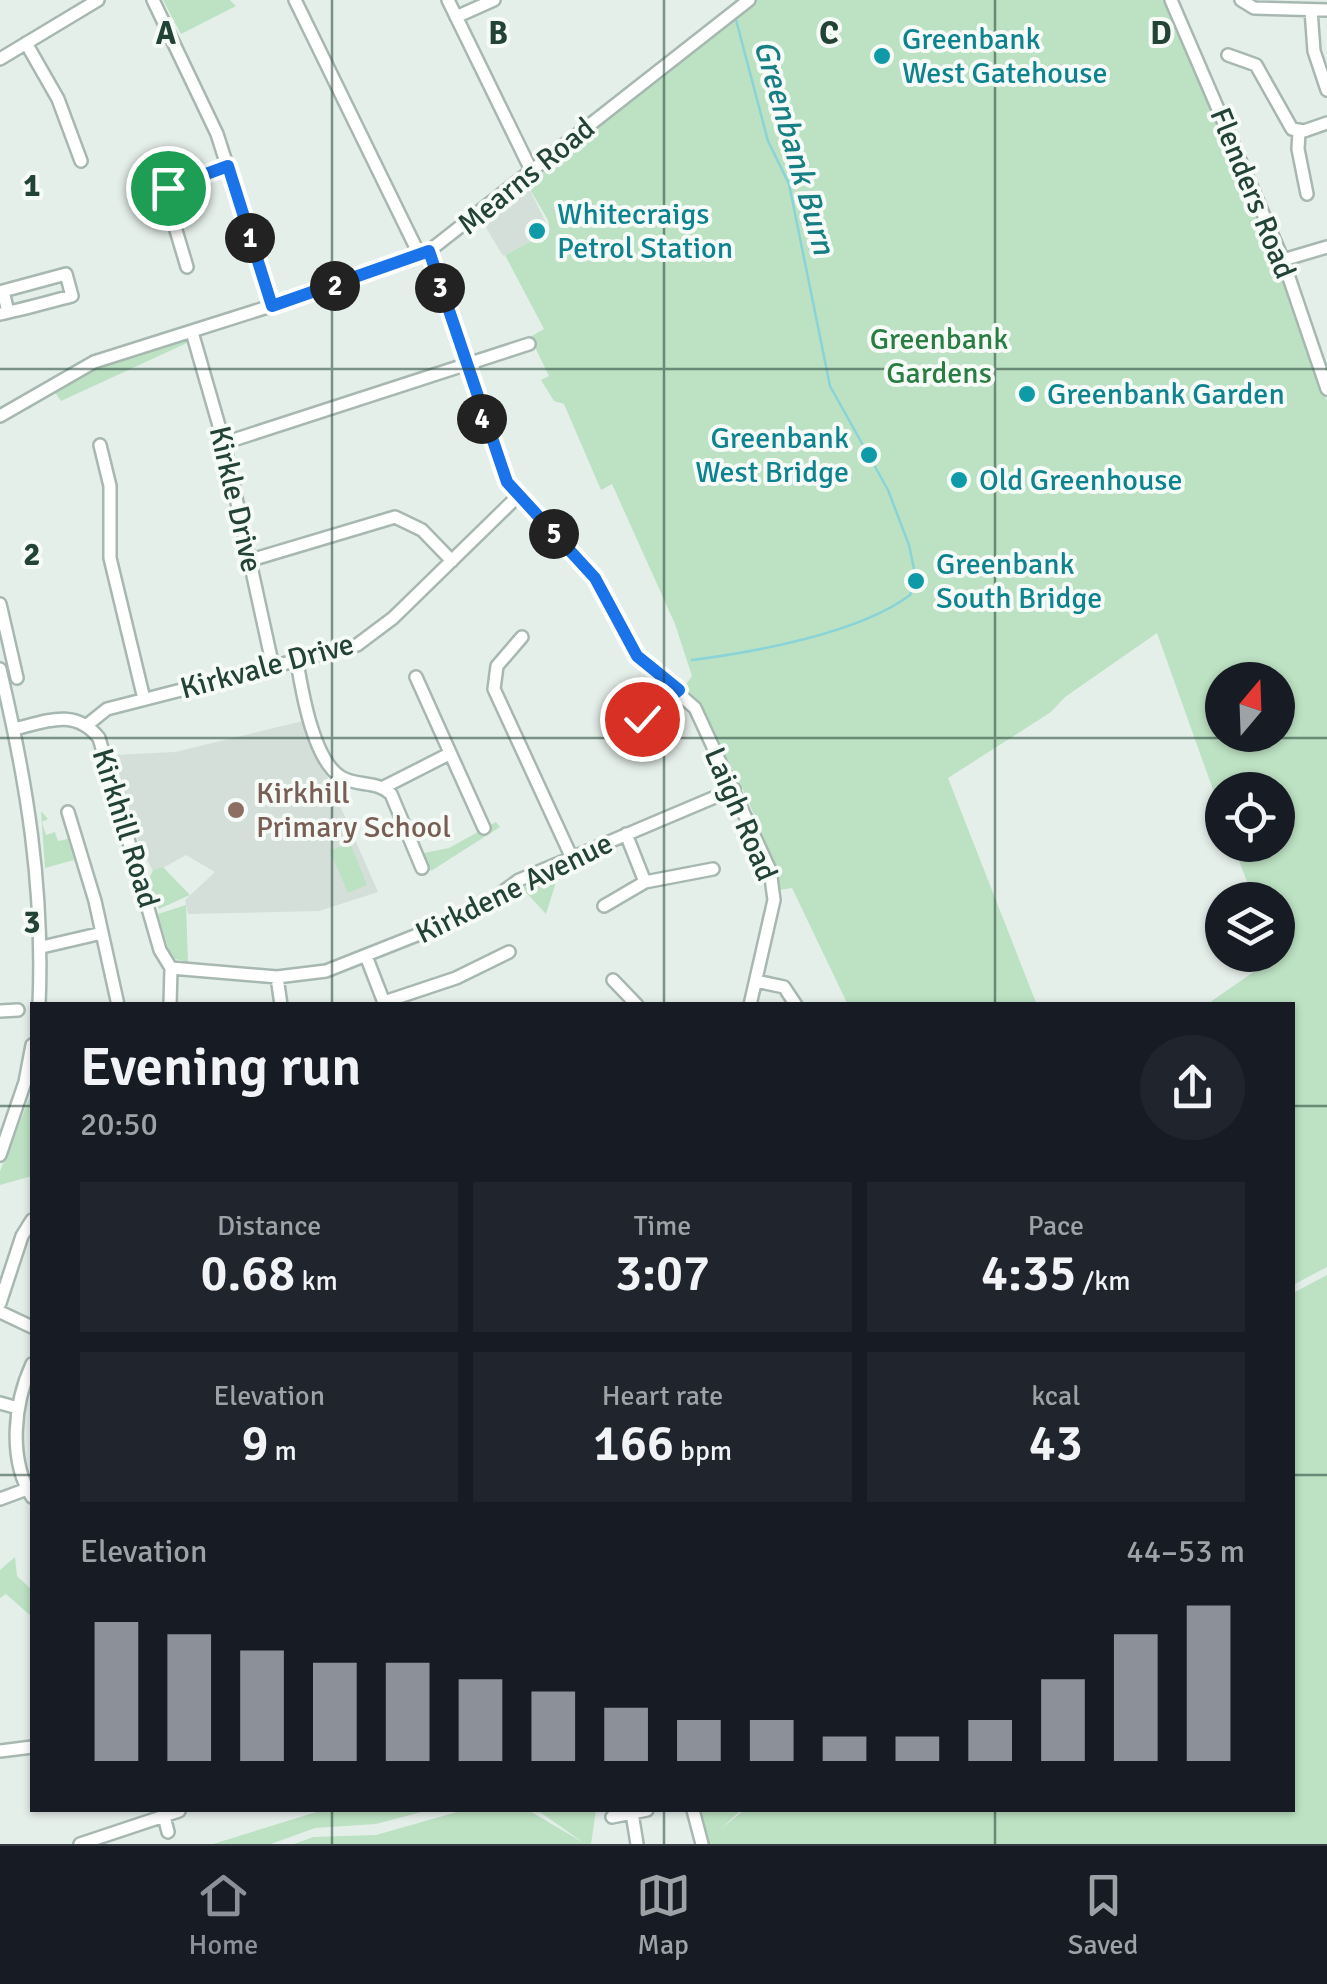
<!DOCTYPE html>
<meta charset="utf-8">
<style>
:root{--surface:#171b24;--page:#20242c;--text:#f1f3f6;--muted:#9ea1a6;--line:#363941;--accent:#8c9099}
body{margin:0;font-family:Signika,sans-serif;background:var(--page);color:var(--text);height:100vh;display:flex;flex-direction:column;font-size:38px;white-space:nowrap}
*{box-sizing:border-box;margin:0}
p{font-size:32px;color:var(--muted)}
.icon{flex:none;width:55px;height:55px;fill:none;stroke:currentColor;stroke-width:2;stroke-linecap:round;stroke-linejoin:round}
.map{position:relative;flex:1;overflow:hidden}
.drawer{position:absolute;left:30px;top:1002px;width:1265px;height:810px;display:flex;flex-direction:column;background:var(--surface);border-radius:0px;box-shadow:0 2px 8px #0004}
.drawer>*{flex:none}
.needle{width:65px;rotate:19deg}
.tools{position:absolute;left:1205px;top:662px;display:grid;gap:20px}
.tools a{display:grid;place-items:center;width:90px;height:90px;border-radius:50%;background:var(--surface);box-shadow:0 2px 8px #0004;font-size:50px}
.pin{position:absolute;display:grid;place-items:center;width:85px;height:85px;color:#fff;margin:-42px;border:5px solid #fff;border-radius:50%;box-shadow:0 2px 10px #0007}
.km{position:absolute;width:50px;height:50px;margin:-25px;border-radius:50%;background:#222;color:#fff;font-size:28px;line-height:50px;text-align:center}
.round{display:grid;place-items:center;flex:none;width:105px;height:105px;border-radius:52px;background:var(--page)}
.head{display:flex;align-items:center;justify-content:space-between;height:170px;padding:0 50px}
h1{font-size:55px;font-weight:600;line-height:75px}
.metrics{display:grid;grid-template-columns:repeat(3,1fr);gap:15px;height:170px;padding:10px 50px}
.metrics div{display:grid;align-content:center;border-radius:0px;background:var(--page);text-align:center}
.metrics b{font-size:50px;font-weight:600}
.metrics small{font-size:28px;font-weight:400}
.metrics p{font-size:28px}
.chart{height:280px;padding:20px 50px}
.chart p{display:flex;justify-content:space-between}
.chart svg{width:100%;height:180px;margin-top:10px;stroke:var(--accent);stroke-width:6}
.tab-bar{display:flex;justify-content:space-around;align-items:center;height:140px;border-top:2px solid var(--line);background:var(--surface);font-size:28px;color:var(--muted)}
.tab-bar a{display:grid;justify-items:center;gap:5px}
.tab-bar .selected{color:var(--accent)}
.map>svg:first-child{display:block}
.built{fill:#d3dfd8}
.green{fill:#bde1c3;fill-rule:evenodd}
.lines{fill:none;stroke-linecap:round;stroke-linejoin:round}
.stream{stroke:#8ad4d7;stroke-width:2.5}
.minor-casing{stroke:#a7b8b0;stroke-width:16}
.minor{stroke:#fff;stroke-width:11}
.route-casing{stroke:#fff;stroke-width:20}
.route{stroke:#1a73e8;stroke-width:12}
.grid{fill:none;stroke:#224336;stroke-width:2.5;stroke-opacity:0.55}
.culture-dot{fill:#0f9aa8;stroke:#f6fbf8;stroke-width:4}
.education-dot{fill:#8d6e63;stroke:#f6fbf8;stroke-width:4}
.labels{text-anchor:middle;stroke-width:8;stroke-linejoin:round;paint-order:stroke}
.culture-label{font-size:30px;fill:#0d838f;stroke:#f6fbf8;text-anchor:start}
.street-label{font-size:30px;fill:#224336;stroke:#f6fbf8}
.park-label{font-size:30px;fill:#297d40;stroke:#f6fbf8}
.education-label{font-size:30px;fill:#785e54;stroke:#f6fbf8;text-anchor:start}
.water-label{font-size:32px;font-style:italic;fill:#177f84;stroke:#f6fbf8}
.grid-label{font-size:32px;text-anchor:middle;font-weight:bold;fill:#224336;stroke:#f6fbf8;stroke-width:8;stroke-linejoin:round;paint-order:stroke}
</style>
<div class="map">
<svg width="1327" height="1844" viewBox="0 0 1327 1844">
<rect width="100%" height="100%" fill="#e5efea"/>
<!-- built -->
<path class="built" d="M528,186L550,231L503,256L482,221Z
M303,721L378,892L319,911L188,914L185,900L215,872L186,855L154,873L139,844L114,755L175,752Z"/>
<!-- green -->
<path class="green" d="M163,0H230L236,6L181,34Z
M735,0H1168L1242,168L1327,401V1267L1293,1285L1292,1005H1206L1278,955V900H1254L1233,845H1278V790H1222V815L1157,633L1065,697L1051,712L948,778L1037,1005H848L792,888L780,890C767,831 720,737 684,687L692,676L675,624L612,484L601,490L564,404L554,401L541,380L549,376L530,337L544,329L505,255L550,231L548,220L528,186L555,158L732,21ZM1222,680H1278V735H1222Z
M181,340L187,343L61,401L54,391L29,409L26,406L94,367Z
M41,811L48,819L42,822L46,835L55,832L58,841L68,839L74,860L45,868Z
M496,822L500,827L431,871L424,853L449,848Z
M350,843L367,885L348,893L330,851Z
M561,866L546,914L521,887Z
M163,867L190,895L159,909L148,881L153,870Z
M186,905L188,962L171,958L158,914Z
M32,1092V1176L0,1185V1171Z
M1327,1275V1844H706L691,1810H741L721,1829L744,1810H1292L1293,1293Z
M15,1557L17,1576L32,1590V1617L6,1594L0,1598V1570Z
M323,1810H429L376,1824L315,1828L271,1844H213Z
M464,1810H528L584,1843L537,1810H596L591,1844H294L313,1837L376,1835Z"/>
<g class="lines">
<!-- stream -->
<path class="stream" d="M692,660C755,652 860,633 910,595L916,579L909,545L888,490L830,386L789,184L768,141L735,16"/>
<defs>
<path id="minor" d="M153,0L217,134L272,306
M295,0L420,256
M448,0L532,172
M1171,0L1283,260L1327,389
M1241,0L1254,8L1327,10
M1311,10L1314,51L1327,90
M456,17L494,0
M26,43L58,99L81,161
M1228,55L1256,65L1292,129L1304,131L1327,123
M0,59L98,0
M1299,132L1298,149L1307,194
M164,190L187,267
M153,192L228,166
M429,251L507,482L595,578L637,657L695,708L770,870L774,900L750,1005
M1283,260L1327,247
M0,314C24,309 48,302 72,296L66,274L3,291L8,312
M192,332L224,443L273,667
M0,416L94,362L334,286L429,251L749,0
M224,443L529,344
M100,445L110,486V558L144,699
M251,560L395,517L422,530L452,561
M0,604L17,678
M522,637L497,666L494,689L571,856
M297,662C302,691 313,760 341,777C358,787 376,780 391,794L422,868
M0,669C27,783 44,887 39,1005
M416,677L484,828
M87,725L107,709L357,645L393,618L518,496
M15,729C47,721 75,708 99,738L160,950L171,968
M621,730L658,710L679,689
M384,787L449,754
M68,812L95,901L118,1005
M626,834L645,882
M604,906L645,882L713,869
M42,947L102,933
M366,956L385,1005
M171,968L277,977L326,971L475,912L519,880L734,789
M277,977L281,1005
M613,980L637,1005
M756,981L784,987L796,1005
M384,1002L456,978L509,952
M170,1005L171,968
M0,1011L18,1010
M0,1155L25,1082L32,1045
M0,1303L22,1236L32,1220
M0,1312L32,1327
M32,1364C14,1403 8,1459 32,1497
M0,1403L18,1408
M0,1499L27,1489
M0,1751L32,1747
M693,1810L702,1844
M632,1813L637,1844
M164,1816L168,1832
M612,1817L647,1810
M80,1844L179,1811"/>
</defs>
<!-- minor casing -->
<use href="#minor" class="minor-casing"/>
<!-- minor -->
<use href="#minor" class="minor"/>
</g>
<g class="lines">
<defs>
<path id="route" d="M168,188L228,166L272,306L429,251L507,482L595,578L637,656L679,690L642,719"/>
</defs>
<!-- route casing -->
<use href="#route" class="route-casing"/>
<!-- route -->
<use href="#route" class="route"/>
</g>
<!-- grid -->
<path class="grid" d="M332,0V1005M664,0V1005M995,0V1005M0,369H1327M0,738H1327M0,1106H32M1292,1106H1327M0,1475H32M1292,1475H1327M332,1810V1844M664,1810V1844M995,1810V1844"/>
<!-- markers -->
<g class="culture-dot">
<circle cx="882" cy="56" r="10"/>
<circle cx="537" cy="231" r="10"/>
<circle cx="1027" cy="394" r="10"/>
<circle cx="869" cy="455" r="10"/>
<circle cx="959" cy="480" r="10"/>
<circle cx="916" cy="581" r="10"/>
</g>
<circle class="education-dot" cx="236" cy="810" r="10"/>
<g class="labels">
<!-- culture labels -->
<g class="culture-label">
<text x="902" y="49">Greenbank<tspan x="902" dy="34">West Gatehouse</tspan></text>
<text x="557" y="224">Whitecraigs<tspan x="557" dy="34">Petrol Station</tspan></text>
<text x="1047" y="404">Greenbank Garden</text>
<text x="849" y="448" text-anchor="end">Greenbank<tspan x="849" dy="34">West Bridge</tspan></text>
<text x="979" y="490">Old Greenhouse</text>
<text x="936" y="574">Greenbank<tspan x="936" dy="34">South Bridge</tspan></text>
</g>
<!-- street labels -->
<g class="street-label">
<text transform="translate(526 176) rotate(-39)" y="10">Mearns Road</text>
<text transform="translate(1253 193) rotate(68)" y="10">Flenders Road</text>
<text transform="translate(236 499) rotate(77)" y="10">Kirkle Drive</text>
<text transform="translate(267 666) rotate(-15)" y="10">Kirkvale Drive</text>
<text transform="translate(741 814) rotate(67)" y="10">Laigh Road</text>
<text transform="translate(126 828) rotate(73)" y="10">Kirkhill Road</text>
<text transform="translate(514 888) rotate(-26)" y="10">Kirkdene Avenue</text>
</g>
<!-- park labels -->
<g class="park-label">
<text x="939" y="349">Greenbank<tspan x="939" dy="34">Gardens</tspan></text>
</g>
<!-- education labels -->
<g class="education-label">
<text x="256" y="803">Kirkhill<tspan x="256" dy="34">Primary School</tspan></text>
</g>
<!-- water labels -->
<g class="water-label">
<text transform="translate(795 147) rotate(74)" y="11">Greenbank Burn</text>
</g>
</g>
<g class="grid-label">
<text x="166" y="44">A</text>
<text x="498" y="44">B</text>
<text x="829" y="44">C</text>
<text x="1161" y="44">D</text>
<text x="32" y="196">1</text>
<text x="32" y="565">2</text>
<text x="32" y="933">3</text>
</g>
</svg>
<div class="tools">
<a><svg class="needle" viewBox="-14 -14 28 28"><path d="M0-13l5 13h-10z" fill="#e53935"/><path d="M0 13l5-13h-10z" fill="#9ea1a6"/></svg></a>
<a><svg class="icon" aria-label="locate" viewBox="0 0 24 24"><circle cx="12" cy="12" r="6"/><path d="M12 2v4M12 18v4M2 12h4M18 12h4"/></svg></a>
<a><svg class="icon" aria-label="layers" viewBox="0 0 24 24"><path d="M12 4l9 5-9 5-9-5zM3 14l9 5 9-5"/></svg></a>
</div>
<div class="pin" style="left:168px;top:188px;background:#1e9e55"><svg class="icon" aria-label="arrive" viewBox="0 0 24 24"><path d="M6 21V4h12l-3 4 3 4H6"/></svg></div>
<div class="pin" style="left:642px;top:719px;background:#d93025"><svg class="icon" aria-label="check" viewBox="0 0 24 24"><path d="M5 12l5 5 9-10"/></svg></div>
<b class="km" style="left:250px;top:238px">1</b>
<b class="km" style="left:335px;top:286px">2</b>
<b class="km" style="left:440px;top:288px">3</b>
<b class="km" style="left:482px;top:419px">4</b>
<b class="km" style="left:554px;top:534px">5</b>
<section class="drawer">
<div class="head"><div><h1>Evening run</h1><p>20:50</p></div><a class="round"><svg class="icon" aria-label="share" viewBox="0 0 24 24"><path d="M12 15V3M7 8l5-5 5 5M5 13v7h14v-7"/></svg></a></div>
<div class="metrics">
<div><p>Distance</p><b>0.68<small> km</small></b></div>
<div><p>Time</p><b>3:07</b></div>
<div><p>Pace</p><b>4:35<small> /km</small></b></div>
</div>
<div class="metrics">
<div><p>Elevation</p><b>9<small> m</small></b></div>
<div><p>Heart rate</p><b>166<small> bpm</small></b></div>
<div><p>kcal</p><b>43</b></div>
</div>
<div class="chart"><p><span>Elevation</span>44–53 m</p>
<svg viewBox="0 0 160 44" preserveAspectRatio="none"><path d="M5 44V10M15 44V13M25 44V17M35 44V20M45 44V20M55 44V24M65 44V27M75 44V31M85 44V34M95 44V34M105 44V38M115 44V38M125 44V34M135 44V24M145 44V13M155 44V6"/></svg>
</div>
</section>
</div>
<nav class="tab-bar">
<a class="selected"><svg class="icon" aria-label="home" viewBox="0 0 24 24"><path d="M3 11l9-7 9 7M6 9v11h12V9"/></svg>Home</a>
<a><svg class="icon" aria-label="map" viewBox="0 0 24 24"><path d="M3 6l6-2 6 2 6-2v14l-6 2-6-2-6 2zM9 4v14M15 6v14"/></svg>Map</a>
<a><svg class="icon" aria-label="saved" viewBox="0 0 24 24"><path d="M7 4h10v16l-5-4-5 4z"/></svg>Saved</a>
</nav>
